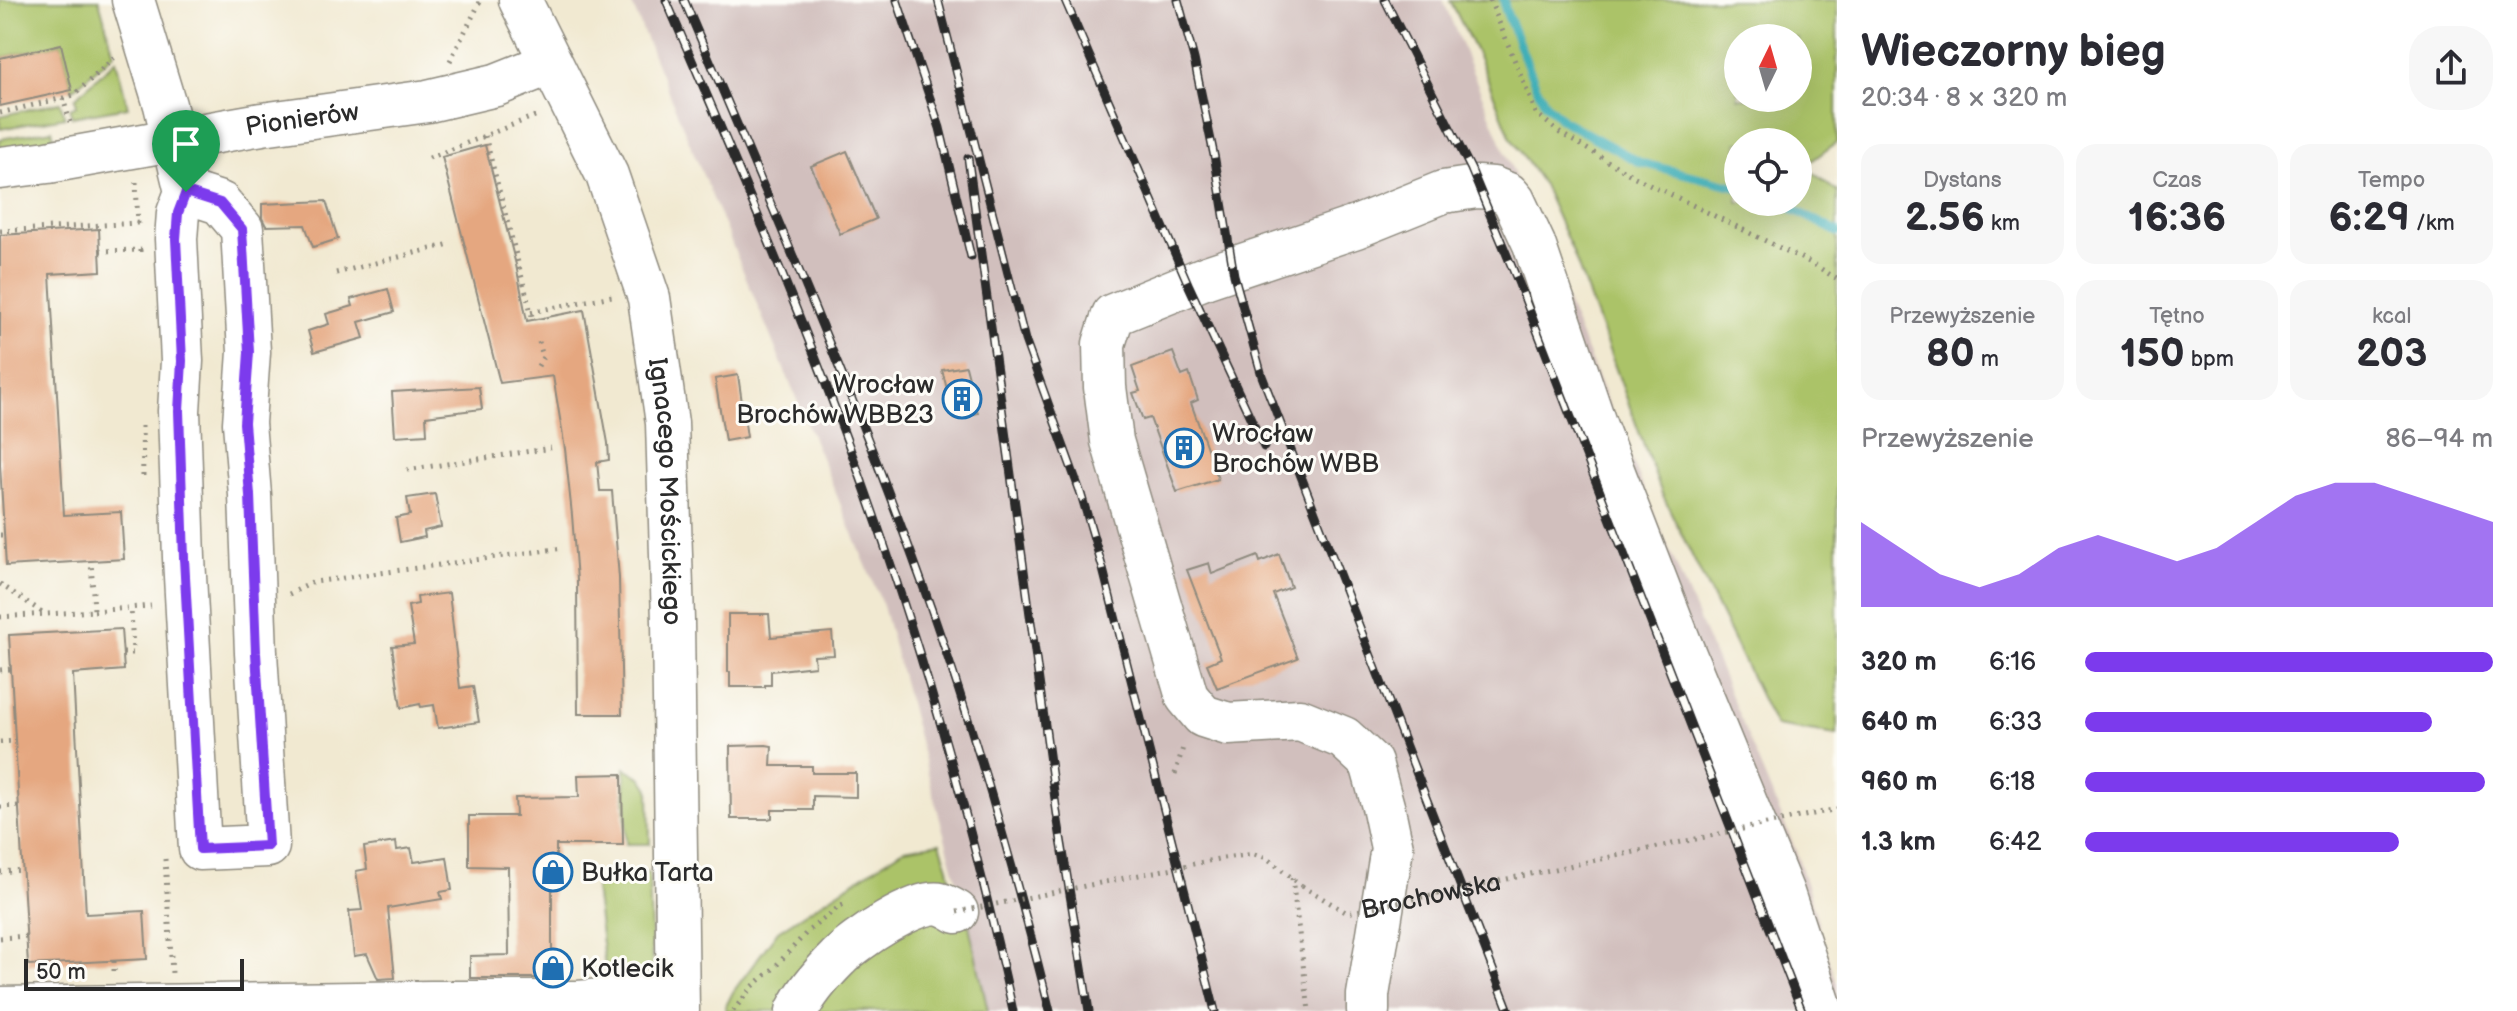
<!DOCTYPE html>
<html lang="pl">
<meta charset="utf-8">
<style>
:root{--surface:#fff;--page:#f7f7f7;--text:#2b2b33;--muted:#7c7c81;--accent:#7c3aed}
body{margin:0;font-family:"Balsamiq Sans",sans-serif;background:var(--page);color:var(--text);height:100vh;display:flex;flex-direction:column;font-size:30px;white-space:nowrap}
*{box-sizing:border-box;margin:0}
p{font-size:26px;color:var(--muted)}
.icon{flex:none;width:44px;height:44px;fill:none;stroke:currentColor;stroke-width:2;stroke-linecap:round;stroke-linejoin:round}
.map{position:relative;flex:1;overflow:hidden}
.details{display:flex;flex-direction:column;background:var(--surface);width:680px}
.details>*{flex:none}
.needle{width:52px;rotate:5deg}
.tools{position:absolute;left:1724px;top:24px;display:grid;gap:16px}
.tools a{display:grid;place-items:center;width:88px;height:88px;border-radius:50%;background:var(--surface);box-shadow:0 8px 32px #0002;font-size:40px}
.scale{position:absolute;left:24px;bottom:20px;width:220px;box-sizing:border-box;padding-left:8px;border:4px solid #2b2b2b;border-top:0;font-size:22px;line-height:28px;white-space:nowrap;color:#2b2b2b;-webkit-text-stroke:6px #fdfcf7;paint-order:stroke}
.pin{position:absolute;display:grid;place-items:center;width:68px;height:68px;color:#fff;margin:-82px -34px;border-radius:50% 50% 50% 0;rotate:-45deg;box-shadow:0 0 8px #0007}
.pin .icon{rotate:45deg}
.round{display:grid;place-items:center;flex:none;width:84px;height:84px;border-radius:32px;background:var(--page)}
.overview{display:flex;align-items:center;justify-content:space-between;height:136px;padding:0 24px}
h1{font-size:44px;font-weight:800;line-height:60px}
.metrics{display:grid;grid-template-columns:repeat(3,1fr);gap:12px;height:136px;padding:8px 24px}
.metrics div{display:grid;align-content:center;border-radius:20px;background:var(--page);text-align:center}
.metrics b{font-size:40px;font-weight:800}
.metrics small{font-size:22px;font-weight:400}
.metrics p{font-size:22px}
.chart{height:224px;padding:16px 24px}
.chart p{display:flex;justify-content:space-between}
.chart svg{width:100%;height:144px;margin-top:8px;fill:var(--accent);opacity:.7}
ul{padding:0 24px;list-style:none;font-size:26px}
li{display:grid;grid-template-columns:128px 96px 1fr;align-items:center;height:60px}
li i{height:20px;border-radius:10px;background:var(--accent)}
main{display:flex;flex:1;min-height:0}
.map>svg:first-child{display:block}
.industrial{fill:#d1bfbd}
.green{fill:#abc368;stroke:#6b774a;stroke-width:2;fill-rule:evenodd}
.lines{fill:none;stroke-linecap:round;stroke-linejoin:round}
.stream{stroke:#39abb4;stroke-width:9}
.building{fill:#e5a780}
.minor-casing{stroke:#8e8a7e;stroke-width:45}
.path{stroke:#8e8a7e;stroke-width:5;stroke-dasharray:2 6;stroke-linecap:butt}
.minor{stroke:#fff;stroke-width:42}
.rail-casing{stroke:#2b2b2b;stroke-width:9}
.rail{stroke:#fdfcf7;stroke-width:6;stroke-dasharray:18;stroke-linecap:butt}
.path-bridge{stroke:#8e8a7e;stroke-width:5;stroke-dasharray:2 6;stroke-linecap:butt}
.route-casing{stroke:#fff;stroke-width:16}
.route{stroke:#7c3aed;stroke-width:10}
.labels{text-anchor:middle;stroke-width:6;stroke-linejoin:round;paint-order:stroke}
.street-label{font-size:26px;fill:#2b2b2b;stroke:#fdfcf7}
.poi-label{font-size:26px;fill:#2b2b2b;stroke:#fdfcf7;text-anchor:start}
</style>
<main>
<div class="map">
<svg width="1837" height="1011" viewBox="0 0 1837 1011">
<rect width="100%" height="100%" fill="#fdfcf7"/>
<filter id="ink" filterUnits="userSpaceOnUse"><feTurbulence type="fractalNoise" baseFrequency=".0125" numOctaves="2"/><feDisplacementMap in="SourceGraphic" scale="16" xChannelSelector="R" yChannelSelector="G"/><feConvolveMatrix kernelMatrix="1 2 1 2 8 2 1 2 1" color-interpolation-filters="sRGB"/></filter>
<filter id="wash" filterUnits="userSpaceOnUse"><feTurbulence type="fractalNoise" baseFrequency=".006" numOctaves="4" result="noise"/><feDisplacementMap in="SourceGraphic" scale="32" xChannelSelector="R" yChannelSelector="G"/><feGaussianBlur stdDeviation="1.8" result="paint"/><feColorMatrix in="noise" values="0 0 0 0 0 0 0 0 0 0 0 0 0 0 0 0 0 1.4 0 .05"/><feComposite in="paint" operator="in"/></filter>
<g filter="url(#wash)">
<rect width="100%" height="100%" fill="#f1e9d1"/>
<!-- industrial -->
<path class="industrial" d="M630,0H1443L1613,415L1796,851L1837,984V1011H988L966,916L883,606Z"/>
<!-- green -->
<path class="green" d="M0,0H99L114,54L72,90L61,44L0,58Z
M1450,0H1837V142L1805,166L1837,192V735L1775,726L1662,494L1572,250L1543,185L1511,138L1479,58ZM1738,38H1798V98H1738ZM1738,142H1798V202H1738Z
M116,60L128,107L72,117L70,108L77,105L75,98Z
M60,102L65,117L0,129V116Z
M52,130L56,147L0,157V139Z
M625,768L642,778L649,789L650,844H626Z
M940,843L948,867L958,922L968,921L988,1011H726V1006L733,992L778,931L904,849Z
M649,872L652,967L646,974L613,979L605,967L595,889L601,878H629Z"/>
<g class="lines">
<!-- stream -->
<path class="stream" d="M1504,0L1505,9L1536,86L1545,103L1562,120L1641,163L1738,187
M1780,202L1837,232"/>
</g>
<g id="blocks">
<!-- building -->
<path class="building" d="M61,44L72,90L0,106V58Z
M485,145L516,265L527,321L584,310L608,443L609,460L597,462L600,491H612L619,578L622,714H578L577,580L572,515L565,449L553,376L500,383L442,157Z
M847,151L876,219L840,234L811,166Z
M326,201L338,239L313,247L305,225L266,226L262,218V204Z
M99,229L101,271L50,274L64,515L121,512L124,559L6,566L0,465V235Z
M388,289L394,312L359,322L364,338L314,352L308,331L329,324L326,314L353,306L351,299Z
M1173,352L1182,376L1189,373L1198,400L1191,403L1218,479L1177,492L1150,418L1143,420L1133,393L1140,391L1132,367Z
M966,366L978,413L955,419L942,370Z
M738,375L747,437L725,441L715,379Z
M479,387L482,409L426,416L427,434L395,436L392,392Z
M435,494L441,527L424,531L425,537L400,542L396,518L410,515L407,498Z
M1279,554L1291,587L1273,594L1298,658L1217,688L1207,664L1221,658L1187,570L1209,563L1212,574L1258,556L1260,562Z
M449,593L460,688L473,686L479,722L438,728L434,705L421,707L420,704L401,708L392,646L414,644L408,606L418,604L417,597Z
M728,614H769L771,637L832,632L834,655L814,656L815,666L771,671V685H765V687H730V672H728Z
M121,629L124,670L73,674L86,914L144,911L147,959L28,965L9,635Z
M766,745L772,746L771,766H812V773H856V797L813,796V810H772V818L768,819H731L730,746Z
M622,774L623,845H556V874H552V950H557V978H470V956L509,955L508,867L469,866V816H516L515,798L579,797L578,775Z
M396,842L397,850L411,848L414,862L447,857L452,890L440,892L442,899L388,908L395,978L378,979L367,954L354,956L349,911L362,910L356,871L367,869L364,847Z"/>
</g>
</g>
<g filter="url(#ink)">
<use href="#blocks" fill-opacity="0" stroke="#8e8a7e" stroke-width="2"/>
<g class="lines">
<defs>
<g id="minor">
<path d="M133,0L165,105L186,192L178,213L176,239L182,361L179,411L184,558L200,849L268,846L256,653L250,495L244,423L249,352L242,229L220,203L186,192"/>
<path id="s1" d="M520,0L607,175L649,298L667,423L673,621L678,1011"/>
<path id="s2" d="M0,168L48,162L262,124L428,101L496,85L551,63"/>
<path d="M0,1008L431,1002H578L677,994"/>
<path d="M797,1011C807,991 823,973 838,958C854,941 918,898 940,904C945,905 952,909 957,912"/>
<path d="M1368,1011V995L1392,848L1384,810L1371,763L1344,738L1300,720L1228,724L1203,716L1187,697L1112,441L1105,387L1104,344L1113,315L1207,277L1356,227L1443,192L1477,187L1493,188L1508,194L1514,201L1534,244L1595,424L1681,645L1783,893L1822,1011"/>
</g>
</defs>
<!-- minor casing -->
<use href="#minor" class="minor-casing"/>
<!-- path -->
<path class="path" d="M1490,0L1536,113L1560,133L1633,176L1815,265L1837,279
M450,61L481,0
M63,98L74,95L115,57
M0,113L63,98L70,122
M485,136L533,320
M429,158L540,114
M136,182L138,225
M0,231L138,223
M100,251L140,250V252
M336,273L450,244
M531,312L612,296
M538,366L543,357L539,342
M142,426L143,476
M407,470L551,448
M0,535H4
M0,584L45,614
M289,594L314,582L563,548
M94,611L151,606
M0,617L94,611L91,561
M123,653H133L131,608
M0,670L11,669
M0,742L16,741
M1175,774L1184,744
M0,807L19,806
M1223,858L1254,854L1267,858L1302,886
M165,859L172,973
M0,872L23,870
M1292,878L1309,1011
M0,938L27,936
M114,961V974
M733,1011L752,987L773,969L808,931L840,906L848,903"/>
<!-- minor -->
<use href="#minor" class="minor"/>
<defs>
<path id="rail" d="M666,0C752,199 839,401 905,608C948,740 983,875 1013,1011
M684,0C770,202 859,404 932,611C978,742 1016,876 1050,1011
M897,0L940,128L971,257
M938,0L1025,340L1081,494L1103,569L1215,1011
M1065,0L1189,286L1264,447
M1178,0L1194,59L1215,160L1234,275L1262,376L1509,1011
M1385,0L1471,169L1519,284L1802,1011
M968,158L1058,821L1089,1011"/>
</defs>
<!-- rail casing -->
<use href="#rail" class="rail-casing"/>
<!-- rail -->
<use href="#rail" class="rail"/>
<!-- path-bridge -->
<g class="path-bridge">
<path id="s3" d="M1302,886L1347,913L1837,809"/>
<path d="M957,912L1223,858"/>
</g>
</g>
</g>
<g class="lines" filter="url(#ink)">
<defs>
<path id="route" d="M186,192L220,203L242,229L249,352L244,423L250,495L256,653L268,846L200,849L184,558L179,411L182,361L176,239L178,213Z"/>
</defs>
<!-- route casing -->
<use href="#route" class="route-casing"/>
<!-- route -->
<use href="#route" class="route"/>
</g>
<!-- icons -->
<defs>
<symbol id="building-ring" viewBox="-11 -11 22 22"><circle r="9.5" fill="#fdfcf7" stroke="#1f6fb2" stroke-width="1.5"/><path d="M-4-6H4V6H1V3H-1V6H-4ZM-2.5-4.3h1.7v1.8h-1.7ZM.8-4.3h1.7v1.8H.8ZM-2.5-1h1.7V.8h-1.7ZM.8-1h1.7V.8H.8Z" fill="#1f6fb2"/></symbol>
<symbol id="shop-ring" viewBox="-11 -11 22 22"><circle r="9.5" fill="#fdfcf7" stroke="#1f6fb2" stroke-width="1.5"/><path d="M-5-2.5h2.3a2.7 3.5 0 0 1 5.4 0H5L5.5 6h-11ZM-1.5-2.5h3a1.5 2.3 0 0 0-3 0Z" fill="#1f6fb2"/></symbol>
</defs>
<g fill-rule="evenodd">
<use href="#building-ring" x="940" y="377" width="44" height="44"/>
<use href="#building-ring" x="1162" y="426" width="44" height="44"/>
<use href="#shop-ring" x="531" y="850" width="44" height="44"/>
<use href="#shop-ring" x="531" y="946" width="44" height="44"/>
</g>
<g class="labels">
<!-- street labels -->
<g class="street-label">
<text dy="9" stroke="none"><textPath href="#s2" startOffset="306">Pionierów</textPath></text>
<text dy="9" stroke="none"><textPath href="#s1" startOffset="520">Ignacego Mościckiego</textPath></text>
<text dy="9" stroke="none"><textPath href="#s3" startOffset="138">Brochowska</textPath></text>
</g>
<!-- poi labels -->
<g class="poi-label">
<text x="934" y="393" text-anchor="end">Wrocław<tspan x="934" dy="30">Brochów WBB23</tspan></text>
<text x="1212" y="442">Wrocław<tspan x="1212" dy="30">Brochów WBB</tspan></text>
<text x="581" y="881">Bułka Tarta</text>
<text x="581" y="977">Kotlecik</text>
</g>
</g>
</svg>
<div class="tools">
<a><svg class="needle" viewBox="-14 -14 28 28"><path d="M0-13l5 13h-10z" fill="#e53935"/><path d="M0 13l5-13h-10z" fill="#7c7c81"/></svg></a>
<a><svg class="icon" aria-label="locate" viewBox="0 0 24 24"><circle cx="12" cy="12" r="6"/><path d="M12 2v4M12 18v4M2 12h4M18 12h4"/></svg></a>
</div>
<div class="scale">50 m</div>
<div class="pin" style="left:186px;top:192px;background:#1e9e55"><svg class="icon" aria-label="arrive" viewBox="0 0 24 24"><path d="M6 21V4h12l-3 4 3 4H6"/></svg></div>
</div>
<section class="details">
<div class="overview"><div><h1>Wieczorny bieg</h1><p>20:34 · 8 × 320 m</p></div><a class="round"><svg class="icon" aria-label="share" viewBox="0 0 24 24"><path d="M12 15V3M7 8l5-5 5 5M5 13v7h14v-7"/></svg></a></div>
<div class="metrics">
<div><p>Dystans</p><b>2.56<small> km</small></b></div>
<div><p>Czas</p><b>16:36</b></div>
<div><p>Tempo</p><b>6:29<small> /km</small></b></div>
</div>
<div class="metrics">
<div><p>Przewyższenie</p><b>80<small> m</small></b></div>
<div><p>Tętno</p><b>150<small> bpm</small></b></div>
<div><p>kcal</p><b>203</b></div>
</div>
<div class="chart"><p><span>Przewyższenie</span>86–94 m</p>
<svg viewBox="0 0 160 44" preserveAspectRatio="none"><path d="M0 44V18L10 26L20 34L30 38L40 34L50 26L60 22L70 26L80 30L90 26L100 18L110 10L120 6L130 6L140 10L150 14L160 18V44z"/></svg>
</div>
<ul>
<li><b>320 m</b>6:16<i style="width:100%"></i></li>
<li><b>640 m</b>6:33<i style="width:85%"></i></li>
<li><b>960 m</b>6:18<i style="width:98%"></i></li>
<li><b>1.3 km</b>6:42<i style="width:77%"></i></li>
</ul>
</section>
</main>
